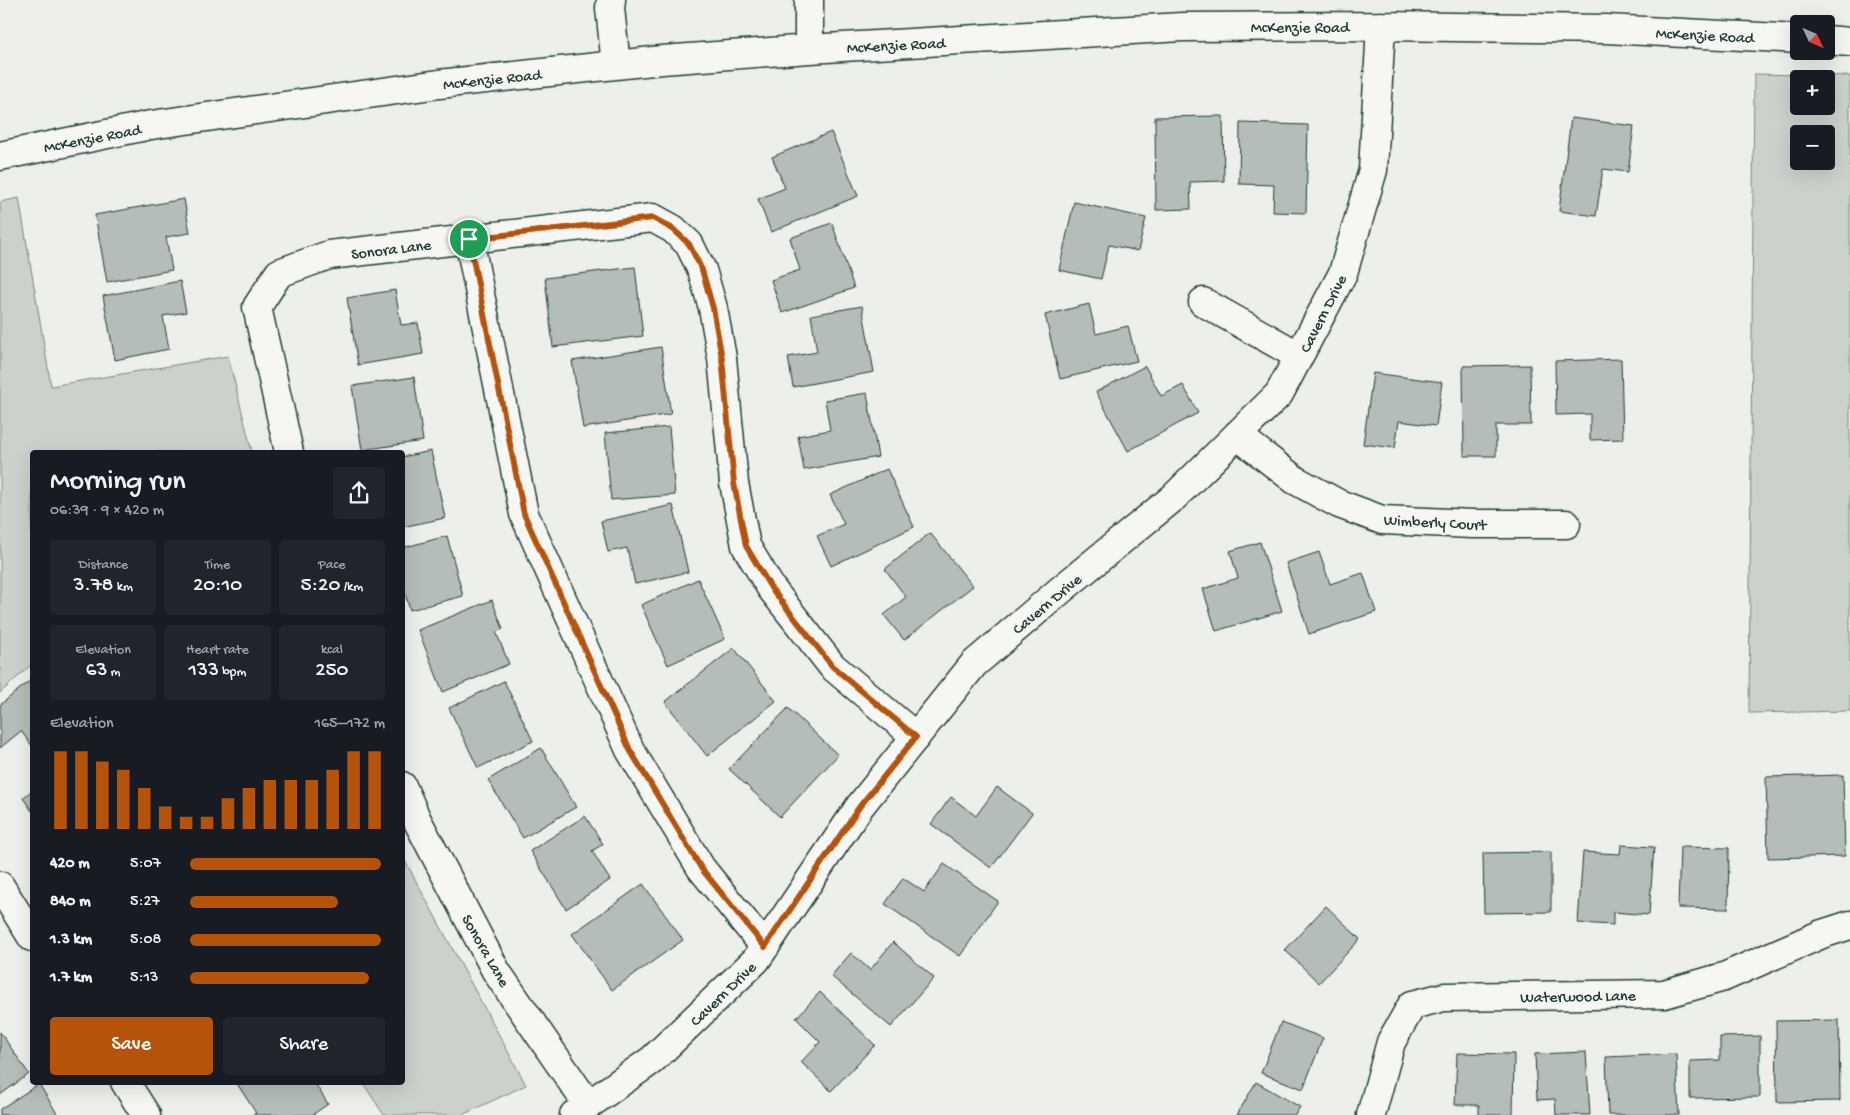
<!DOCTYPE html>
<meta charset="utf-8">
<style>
:root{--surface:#171b24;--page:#20242c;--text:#f1f3f6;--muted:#9ea1a6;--accent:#b45309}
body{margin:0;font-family:"Gochi Hand",sans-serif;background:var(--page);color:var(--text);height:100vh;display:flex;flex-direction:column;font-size:19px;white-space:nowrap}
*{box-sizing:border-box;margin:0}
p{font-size:16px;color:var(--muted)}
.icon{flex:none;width:28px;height:28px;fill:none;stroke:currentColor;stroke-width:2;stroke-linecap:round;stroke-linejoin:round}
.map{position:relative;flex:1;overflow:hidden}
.details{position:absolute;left:30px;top:450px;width:375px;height:635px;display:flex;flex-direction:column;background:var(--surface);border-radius:5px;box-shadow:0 5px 20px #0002}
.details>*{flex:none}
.needle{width:32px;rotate:134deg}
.fabs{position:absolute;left:1790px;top:15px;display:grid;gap:10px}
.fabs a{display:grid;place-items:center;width:45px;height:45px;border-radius:5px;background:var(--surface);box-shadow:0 5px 20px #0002;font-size:25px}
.pin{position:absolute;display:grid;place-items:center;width:42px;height:42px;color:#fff;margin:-21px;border:2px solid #fff;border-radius:50%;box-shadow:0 1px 5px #0007}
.round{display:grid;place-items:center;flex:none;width:52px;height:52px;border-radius:5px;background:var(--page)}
.head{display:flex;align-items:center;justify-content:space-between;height:85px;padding:0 20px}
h1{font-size:28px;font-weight:600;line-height:38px}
.metrics{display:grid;grid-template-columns:repeat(3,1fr);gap:8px;height:85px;padding:5px 20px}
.metrics div{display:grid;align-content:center;border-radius:5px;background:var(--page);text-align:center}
.metrics b{font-size:21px;font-weight:600}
.metrics small{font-size:14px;font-weight:400}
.metrics p{font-size:14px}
.chart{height:140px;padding:10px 20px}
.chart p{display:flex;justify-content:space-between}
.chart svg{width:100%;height:90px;margin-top:5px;stroke:var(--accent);stroke-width:6}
.action{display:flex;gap:10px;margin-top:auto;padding:10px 20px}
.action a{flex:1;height:58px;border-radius:5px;background:var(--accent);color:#fff;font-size:20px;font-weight:600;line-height:58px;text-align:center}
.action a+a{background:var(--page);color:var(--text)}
ul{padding:0 20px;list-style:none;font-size:16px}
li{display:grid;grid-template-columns:80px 60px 1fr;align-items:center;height:38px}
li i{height:12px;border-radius:6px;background:var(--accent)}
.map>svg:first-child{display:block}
.green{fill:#cbd2cc;stroke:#758880;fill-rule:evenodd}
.building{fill:#b4bdb8;stroke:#1f3d34}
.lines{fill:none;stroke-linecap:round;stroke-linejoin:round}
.minor-casing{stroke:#1f3d34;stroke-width:31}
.minor{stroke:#f6f6f2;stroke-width:28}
.route-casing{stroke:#fff;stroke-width:10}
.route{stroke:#b45309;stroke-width:6}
.labels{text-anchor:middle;stroke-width:5;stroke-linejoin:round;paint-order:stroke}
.street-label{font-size:16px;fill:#1f3d34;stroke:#f6f6f2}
</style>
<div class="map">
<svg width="1850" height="1115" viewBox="0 0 1850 1115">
<rect width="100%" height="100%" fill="#edefea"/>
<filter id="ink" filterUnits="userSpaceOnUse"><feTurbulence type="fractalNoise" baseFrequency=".02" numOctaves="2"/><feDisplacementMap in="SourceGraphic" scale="10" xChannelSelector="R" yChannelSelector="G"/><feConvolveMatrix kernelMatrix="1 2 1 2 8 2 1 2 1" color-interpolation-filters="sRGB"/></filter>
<g filter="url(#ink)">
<!-- green -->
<path class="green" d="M1754,74L1850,76V711L1749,713ZM1799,79H1826V106H1799ZM1799,134H1826V161H1799Z
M19,198L51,386L228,356L252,452H32V664L0,693V202Z
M403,857L526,1085L462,1115H384L363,1083L402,1082Z"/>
<!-- building -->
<path class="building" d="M1223,116L1224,181L1190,182L1191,209L1156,210L1155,117Z
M1571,118L1634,126L1628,172L1603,169L1596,216L1559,211Z
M1240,123L1308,125L1306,213L1273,212L1274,185L1239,184Z
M831,132L858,196L771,232L758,199L785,188L772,157Z
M184,199L190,233L166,237L172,270L107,282L95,215Z
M1074,202L1146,218L1138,251L1109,245L1101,279L1059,270Z
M832,223L854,288L782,313L771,280L800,270L790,238Z
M635,267L643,336L553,347L545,278Z
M180,281L186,312L163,316L169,349L115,360L103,296Z
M395,290L401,325L418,323L423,354L358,365L347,298Z
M1089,304L1096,334L1128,326L1137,361L1060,379L1045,315Z
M862,306L874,372L793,387L788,357L817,352L811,315Z
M661,347L671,414L583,428L572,361Z
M1621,359L1623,439L1590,440V414L1556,415L1555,361Z
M1530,365L1531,425H1496V456H1464L1463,366Z
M1145,366L1161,396L1183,385L1198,413L1128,451L1096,392Z
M1373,373L1442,382L1436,426L1399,421L1395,448L1363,444Z
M414,377L423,441L362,450L352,386Z
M867,393L878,457L804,470L798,436L830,430L825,400Z
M669,427L675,495L611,500L605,433Z
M431,451L445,518L402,527V457Z
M887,469L914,527L831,566L817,536L844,524L830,495Z
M673,505L688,572L635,584L627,548L608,552L601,521Z
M930,533L973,586L904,640L884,615L906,597L885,569Z
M447,536L463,596L410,610L402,583V548Z
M1260,542L1282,611L1216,631L1203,589L1238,578L1230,551Z
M1319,552L1330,584L1363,573L1376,612L1309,634L1286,563Z
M698,579L725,639L668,665L641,605Z
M492,600L503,629L496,632L509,664L443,692L418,630Z
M734,648L776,701L707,756L665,702Z
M32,679V746L21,731L0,748V705Z
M504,681L533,741L478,768L449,708Z
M788,708L838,755L780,817L729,769Z
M541,748L576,807L523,838L488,780Z
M1843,775L1845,856L1768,858L1766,777Z
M997,787L1032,813L991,868L931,824L951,797L976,816Z
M32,790V811L23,798Z
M585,816L603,844L592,851L610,880L566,909L530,851Z
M1621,845L1654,847L1649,915L1613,912V925L1578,923L1583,852L1620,854Z
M1680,847L1729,848L1728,909L1678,908Z
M1551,852V912L1484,913L1483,853Z
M944,864L998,901L960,956L885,904L903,878L924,892Z
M643,884L683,940L612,990L572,934Z
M1326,906L1360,939L1319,983L1285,950Z
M893,942L934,978L891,1027L831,976L851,953L870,970Z
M820,992L875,1045L831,1091L801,1062L820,1042L796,1018Z
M1839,1020L1840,1101L1777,1102L1776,1021Z
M1281,1022L1323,1038L1303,1089L1261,1073Z
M0,1032L29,1074L0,1095Z
M1760,1036V1097L1690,1098V1061L1720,1060V1037Z
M1586,1052L1590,1115H1556L1555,1099L1537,1100L1535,1054Z
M1457,1053L1514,1054L1513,1115H1479V1105H1455Z
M1676,1054L1679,1115H1608L1606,1057Z
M236,1082H314L328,1104L312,1115H252L256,1113Z
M1256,1082L1300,1107L1295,1115H1237Z
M39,1084L58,1115H0V1109Z"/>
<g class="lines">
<defs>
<path id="minor" d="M611,0L610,8L616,65
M1826,40L1850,42
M809,49V0
M0,156L151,125L439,84L662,60L809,49L1182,27L1381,26L1606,29L1799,39
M469,239L524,514L630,750L701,868L765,947
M1203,302L1299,356
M1237,435L1295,480L1339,504L1382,520L1473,524H1566
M289,452L257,307L279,273L329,255L653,218L673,229L689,244L702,270L713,308L722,358L734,483L746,546L771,588L832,666L916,737
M402,786L417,820L496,971L588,1105
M0,886L32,937
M125,1082L146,1115
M574,1115L652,1060L756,960L860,806L974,664L1063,588L1173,498L1279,394L1343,273L1373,170L1381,26
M1371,1115L1391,1042L1412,1005L1444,997L1664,994L1724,977L1822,934L1850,925"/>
</defs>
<!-- minor casing -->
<use href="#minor" class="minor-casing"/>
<!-- minor -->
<use href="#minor" class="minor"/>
</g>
</g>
<g class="lines" filter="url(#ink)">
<defs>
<path id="route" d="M653,218L673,229L689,244L702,270L713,308L722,358L734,483L746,546L771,588L832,666L916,737L860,806L765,947L701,868L630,750L524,514L469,239Z"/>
</defs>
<!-- route casing -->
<use href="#route" class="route-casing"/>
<!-- route -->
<use href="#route" class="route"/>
</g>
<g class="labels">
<!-- street labels -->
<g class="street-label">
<text x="1300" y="32">McKenzie Road</text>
<text transform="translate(1705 34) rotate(3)" y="6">McKenzie Road</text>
<text transform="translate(896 44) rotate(-3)" y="6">McKenzie Road</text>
<text transform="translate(492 78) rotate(-6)" y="6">McKenzie Road</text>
<text transform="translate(92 137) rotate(-11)" y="6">McKenzie Road</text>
<text transform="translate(391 248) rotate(-7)" y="6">Sonora Lane</text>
<text transform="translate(1322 313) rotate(-63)" y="6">Cavern Drive</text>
<text transform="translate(1435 521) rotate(3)" y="6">Wimberly Court</text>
<text transform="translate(1046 603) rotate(-40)" y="6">Cavern Drive</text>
<text transform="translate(487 950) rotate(60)" y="6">Sonora Lane</text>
<text transform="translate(722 993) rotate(-44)" y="6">Cavern Drive</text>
<text transform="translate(1578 995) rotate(-1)" y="6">Waterwood Lane</text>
</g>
</g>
</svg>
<div class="fabs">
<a><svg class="needle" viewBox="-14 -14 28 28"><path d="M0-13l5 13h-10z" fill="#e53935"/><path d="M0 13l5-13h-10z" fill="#9ea1a6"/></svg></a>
<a>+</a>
<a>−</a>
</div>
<div class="pin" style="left:469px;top:239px;background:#1e9e55"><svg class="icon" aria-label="arrive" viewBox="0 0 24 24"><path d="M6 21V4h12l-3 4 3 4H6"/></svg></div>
<section class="details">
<div class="head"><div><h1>Morning run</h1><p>06:39 · 9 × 420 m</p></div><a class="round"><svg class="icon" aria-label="share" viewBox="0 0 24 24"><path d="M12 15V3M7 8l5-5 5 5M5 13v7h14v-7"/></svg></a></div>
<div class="metrics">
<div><p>Distance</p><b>3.78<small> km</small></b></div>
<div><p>Time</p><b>20:10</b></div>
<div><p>Pace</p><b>5:20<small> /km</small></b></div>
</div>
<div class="metrics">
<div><p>Elevation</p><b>63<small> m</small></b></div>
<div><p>Heart rate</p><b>133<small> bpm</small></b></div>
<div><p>kcal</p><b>250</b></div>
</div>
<div class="chart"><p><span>Elevation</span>165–172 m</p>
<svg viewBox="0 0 160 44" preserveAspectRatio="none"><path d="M5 44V6M15 44V6M25 44V11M35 44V15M45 44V24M55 44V33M65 44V38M75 44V38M85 44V29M95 44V24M105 44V20M115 44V20M125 44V20M135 44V15M145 44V6M155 44V6"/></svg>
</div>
<ul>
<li><b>420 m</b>5:07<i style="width:98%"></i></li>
<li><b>840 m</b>5:27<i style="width:76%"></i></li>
<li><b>1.3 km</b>5:08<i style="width:98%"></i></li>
<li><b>1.7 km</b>5:13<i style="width:92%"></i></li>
</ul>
<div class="action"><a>Save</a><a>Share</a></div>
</section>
</div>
